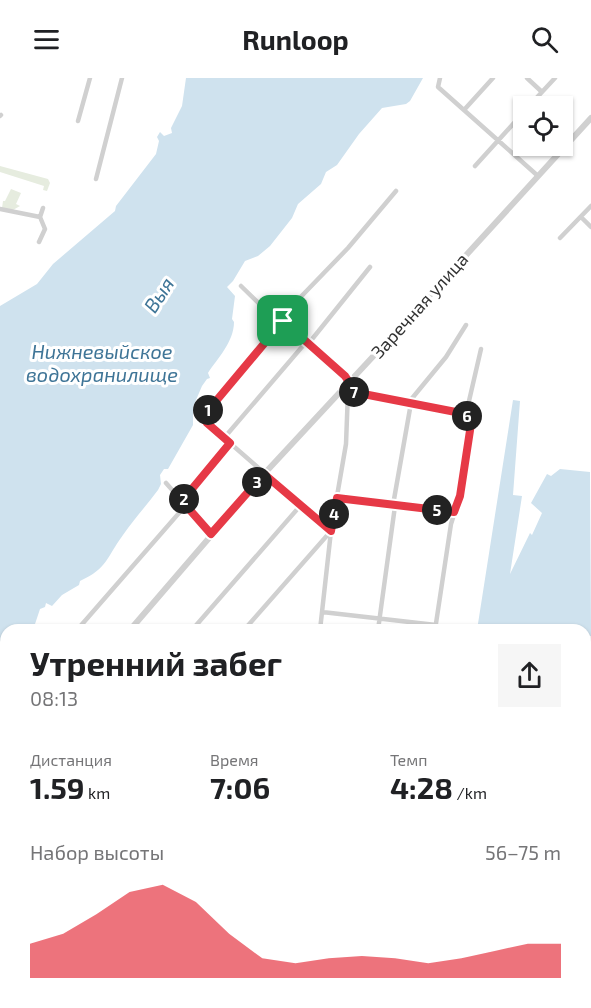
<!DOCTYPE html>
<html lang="ru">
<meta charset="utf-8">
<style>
:root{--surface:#fff;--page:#f6f6f6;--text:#202124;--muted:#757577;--accent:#e63946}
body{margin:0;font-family:"Exo 2",sans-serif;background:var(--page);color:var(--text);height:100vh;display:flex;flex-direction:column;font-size:22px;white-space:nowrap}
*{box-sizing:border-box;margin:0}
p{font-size:20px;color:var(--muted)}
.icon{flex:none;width:33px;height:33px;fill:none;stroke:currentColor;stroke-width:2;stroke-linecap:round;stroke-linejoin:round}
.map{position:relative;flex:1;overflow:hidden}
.sheet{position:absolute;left:0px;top:546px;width:591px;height:384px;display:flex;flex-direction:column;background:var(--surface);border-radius:18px 18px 0 0;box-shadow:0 2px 4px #0004}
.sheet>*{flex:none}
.fabs{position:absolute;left:513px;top:18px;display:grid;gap:12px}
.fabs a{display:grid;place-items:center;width:60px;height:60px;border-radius:0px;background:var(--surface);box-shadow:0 2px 4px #0004;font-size:30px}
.pin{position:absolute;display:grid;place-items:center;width:51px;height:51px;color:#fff;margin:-26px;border-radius:12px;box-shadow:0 3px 9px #0006}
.km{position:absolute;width:30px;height:30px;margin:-15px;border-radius:50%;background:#222;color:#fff;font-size:16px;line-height:30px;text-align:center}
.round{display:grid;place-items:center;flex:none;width:63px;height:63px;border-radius:0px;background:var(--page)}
.head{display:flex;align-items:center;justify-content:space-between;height:102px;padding:0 30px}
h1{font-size:33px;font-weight:700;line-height:45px}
.metrics{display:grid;grid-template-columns:repeat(3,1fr);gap:9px;height:102px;padding:6px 30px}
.metrics div{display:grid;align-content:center}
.metrics b{font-size:30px;font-weight:700}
.metrics small{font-size:16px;font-weight:400}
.metrics p{font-size:16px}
.chart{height:168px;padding:12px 30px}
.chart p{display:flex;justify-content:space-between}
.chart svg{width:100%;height:108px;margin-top:6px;fill:var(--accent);opacity:.7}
header{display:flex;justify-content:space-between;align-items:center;height:78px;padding:0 30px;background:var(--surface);font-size:27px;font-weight:700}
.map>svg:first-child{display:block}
.green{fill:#e6ecdf}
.water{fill:#cfe2ee}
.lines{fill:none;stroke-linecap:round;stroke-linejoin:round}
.minor{stroke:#d0d0d0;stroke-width:4.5}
.tertiary{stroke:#d0d0d0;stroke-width:6}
.primary{stroke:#ababab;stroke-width:8}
.rail{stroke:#888;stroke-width:1.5;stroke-dasharray:6 4.5;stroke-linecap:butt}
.route-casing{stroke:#fff;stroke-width:12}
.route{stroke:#e63946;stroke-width:8}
.labels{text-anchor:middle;stroke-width:6;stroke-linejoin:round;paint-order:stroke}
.street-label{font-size:18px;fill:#333;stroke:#fff}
.water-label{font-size:20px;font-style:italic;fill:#3f7597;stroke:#fff}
</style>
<header><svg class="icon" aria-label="menu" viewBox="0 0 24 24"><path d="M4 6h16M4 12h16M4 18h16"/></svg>Runloop<svg class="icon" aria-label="search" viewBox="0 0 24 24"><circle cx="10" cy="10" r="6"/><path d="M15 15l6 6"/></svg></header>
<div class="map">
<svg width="591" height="930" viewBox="0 0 591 930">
<rect width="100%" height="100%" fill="#fff"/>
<!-- green -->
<path class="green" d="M0,88L48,101L50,105L47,113L43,112L44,108L0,94Z
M11,111L21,115L16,126L20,128L13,132L2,130L3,123H5Z"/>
<!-- water -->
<path class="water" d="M186,0H423L410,23L406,26L382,30L359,56L337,87L326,94L321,106L298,126L292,140L270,168L258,178L245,183L233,203L227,209L235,218L232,241L234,244C234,264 217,281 208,295L210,300L207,301L202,308L193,329V347L168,391H164L160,397L161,406L158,412C147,427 134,441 123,457C106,480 108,490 80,503L79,507L62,517L52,528L46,525L45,529L40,531L33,552H6V622L5,630L2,632L4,637H6V681L4,684H0V228L37,206L53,186L115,133L116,128L156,76L159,63L157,59L160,54L164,58L172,55L171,50L182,28Z
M513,322L520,323L513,417L522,418L510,496L530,455L532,457L542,435L531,425L547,396L551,398L560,391L590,394L591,558H585V552H477Z"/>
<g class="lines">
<!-- minor -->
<path class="minor" d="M440,0L438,9L538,98
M527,0L542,14
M529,28L555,0
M464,32L493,0
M0,38L1,37
M78,43L90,0
M475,88L524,34
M96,101L122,0
M0,131L40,139
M581,139L591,149
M560,160L591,128
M39,164L45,151L40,139L43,130
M241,208L280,246
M283,243L345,298L349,304
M309,265L370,189
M348,313L466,336
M409,324L446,279L466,247
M224,360L307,263
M166,405L211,456
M337,420L454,434
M182,423L230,365
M393,427L411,325
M322,534L436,547
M77,552L186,427
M192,552L300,428
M244,552L331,453L207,345L205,342L206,335L283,243L292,228L348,170L396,113
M320,552L331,453L346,366L348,313L344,310
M378,552L395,428
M435,552L451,446L460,418L471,347L466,336L481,271
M124,924L128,930
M184,924L189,930
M243,924L248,930
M204,930L214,924
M275,930V924
M391,930V924
M510,930L511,924"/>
<!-- tertiary -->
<path class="tertiary" d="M130,552L264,396L418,230L591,40
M9,930L16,924"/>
<!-- primary -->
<path class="primary" d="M0,740L6,742
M585,810L591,808"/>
<!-- rail -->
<path class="rail" d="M0,884L6,888
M42,924L47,930"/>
</g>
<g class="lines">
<defs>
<path id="route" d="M283,243L345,298L349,304L344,310L348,313L466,336L471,346L460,418L454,434L337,420L331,453L264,396L211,456L182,423L230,365L207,345L205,342L206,335Z"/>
</defs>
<!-- route casing -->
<use href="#route" class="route-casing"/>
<!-- route -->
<use href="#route" class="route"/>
</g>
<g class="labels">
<!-- street labels -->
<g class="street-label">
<text transform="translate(420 228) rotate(-48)" y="6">Заречная улица</text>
</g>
<!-- water labels -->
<g class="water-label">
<text transform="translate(159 217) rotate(-57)" y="7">Выя</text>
<text x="102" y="281">Нижневыйское<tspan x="102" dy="23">водохранилище</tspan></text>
</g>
</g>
</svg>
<div class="fabs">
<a><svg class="icon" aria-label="locate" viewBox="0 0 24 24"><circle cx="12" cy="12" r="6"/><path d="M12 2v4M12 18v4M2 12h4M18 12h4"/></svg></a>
</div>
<div class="pin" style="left:283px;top:243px;background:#1e9e55"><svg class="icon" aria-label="arrive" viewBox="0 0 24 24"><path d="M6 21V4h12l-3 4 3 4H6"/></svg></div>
<b class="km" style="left:208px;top:332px">1</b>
<b class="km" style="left:184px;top:421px">2</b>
<b class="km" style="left:257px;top:404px">3</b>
<b class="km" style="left:334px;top:436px">4</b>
<b class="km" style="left:437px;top:432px">5</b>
<b class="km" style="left:467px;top:338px">6</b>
<b class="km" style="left:354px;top:314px">7</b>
<section class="sheet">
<div class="head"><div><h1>Утренний забег</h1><p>08:13</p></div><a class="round"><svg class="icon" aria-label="share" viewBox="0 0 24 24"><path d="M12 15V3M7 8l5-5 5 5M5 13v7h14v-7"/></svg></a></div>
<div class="metrics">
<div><p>Дистанция</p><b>1.59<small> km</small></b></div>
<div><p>Время</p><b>7:06</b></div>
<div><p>Темп</p><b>4:28<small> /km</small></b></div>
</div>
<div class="chart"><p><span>Набор высоты</span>56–75 m</p>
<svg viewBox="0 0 160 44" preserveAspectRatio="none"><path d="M0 44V30L10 26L20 18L30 9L40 6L50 13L60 26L70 36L80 38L90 36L100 35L110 36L120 38L130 36L140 33L150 30L160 30V44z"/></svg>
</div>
</section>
</div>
